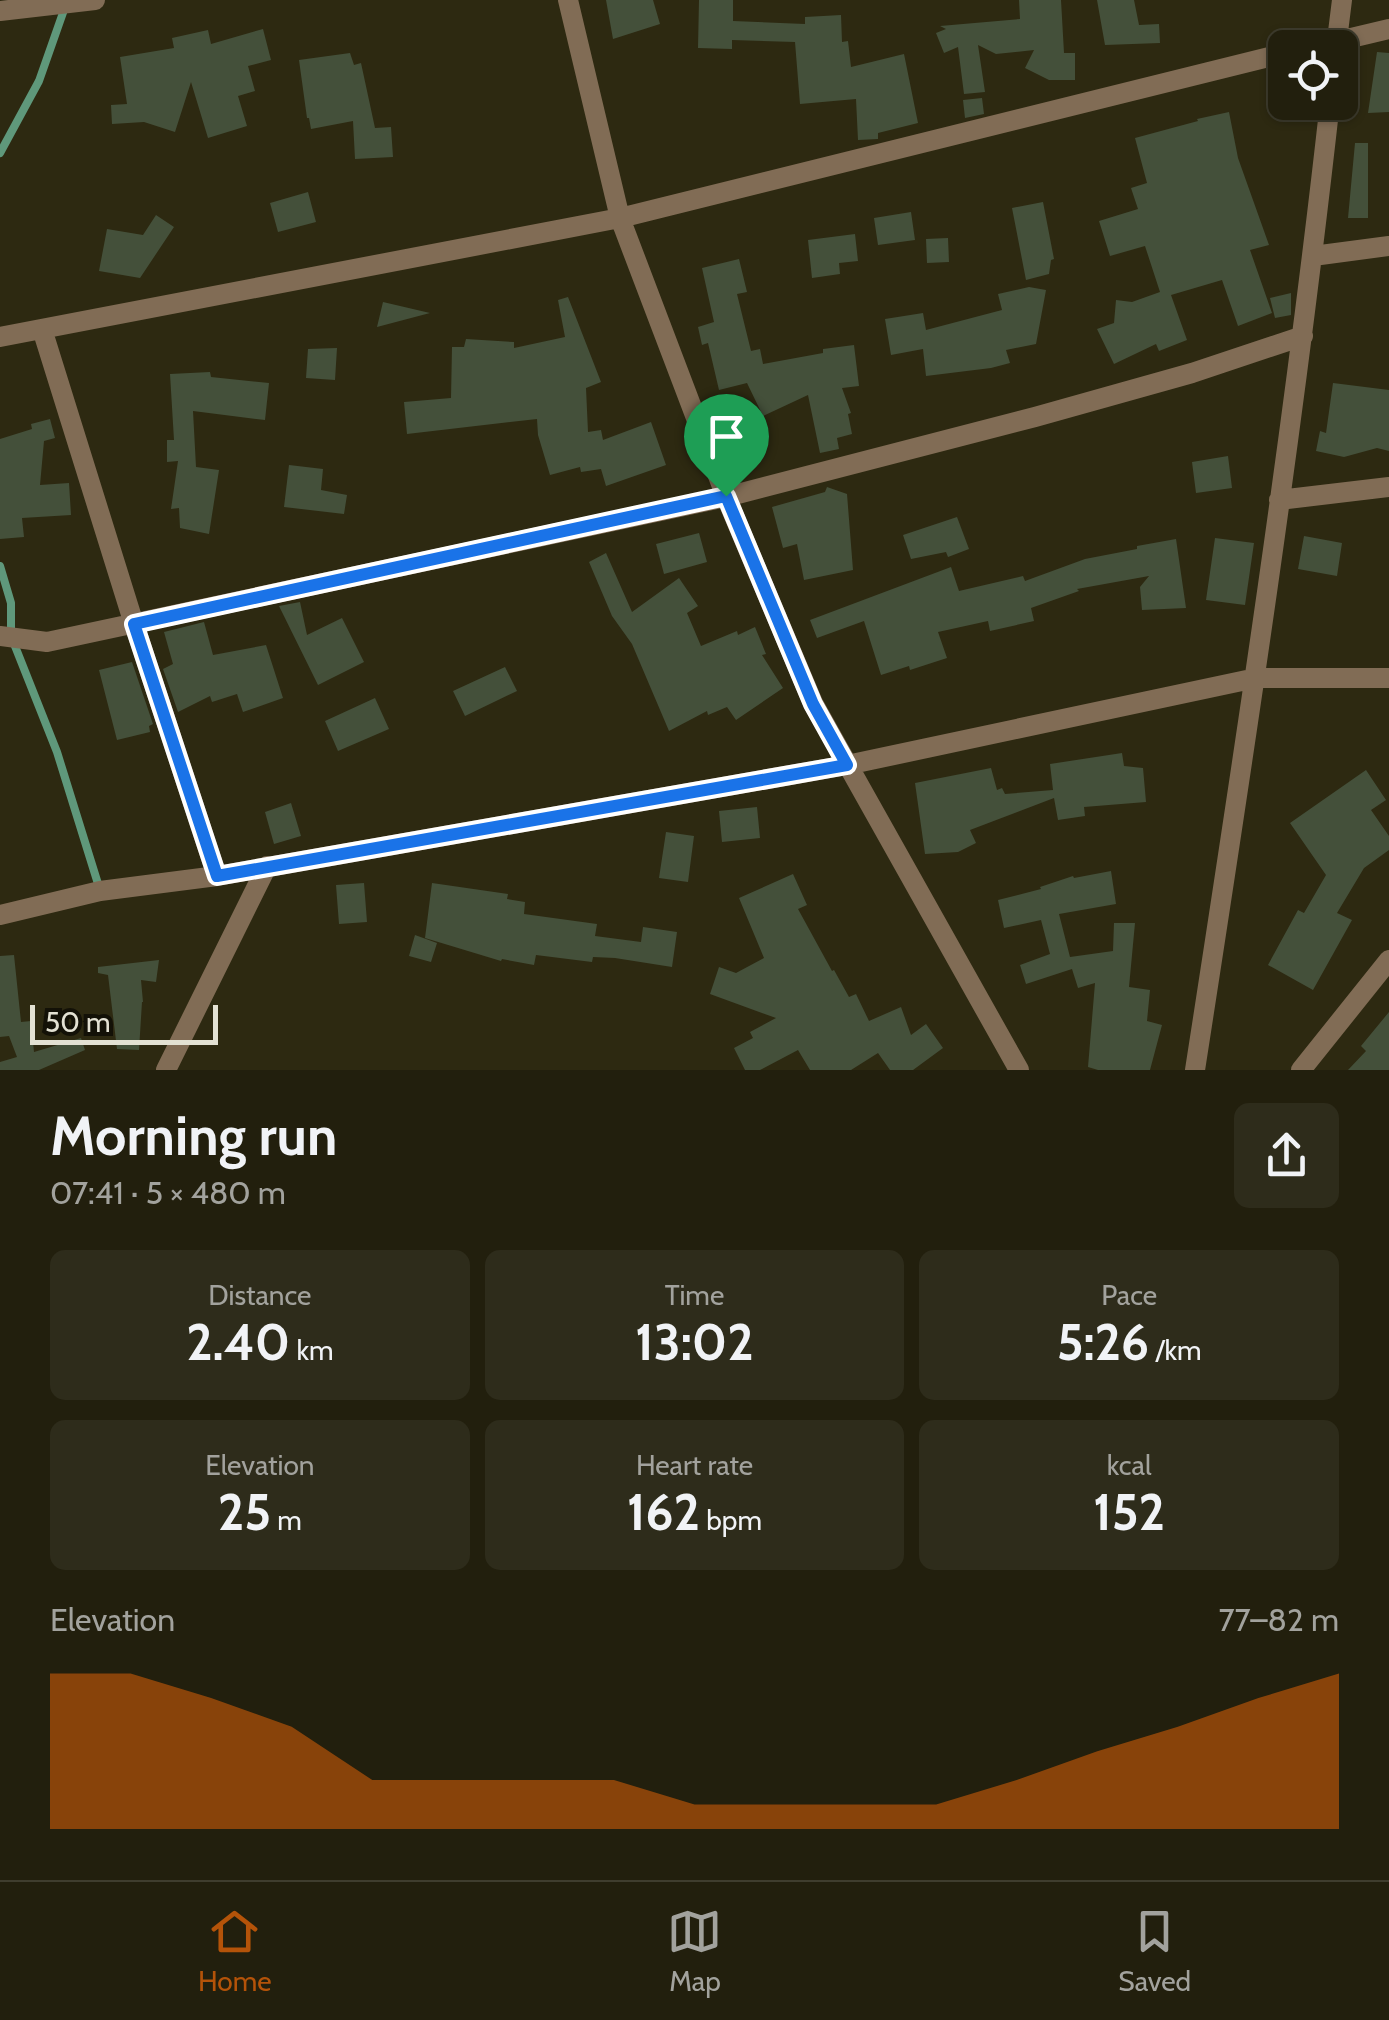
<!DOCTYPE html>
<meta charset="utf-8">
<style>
:root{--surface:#221f0d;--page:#2e2c1b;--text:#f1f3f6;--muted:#a2a29d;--line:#3f3d2e;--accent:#b45309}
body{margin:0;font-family:Cabin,sans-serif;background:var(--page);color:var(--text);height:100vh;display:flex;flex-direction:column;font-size:38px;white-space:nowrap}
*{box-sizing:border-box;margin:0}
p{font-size:32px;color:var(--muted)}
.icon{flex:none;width:55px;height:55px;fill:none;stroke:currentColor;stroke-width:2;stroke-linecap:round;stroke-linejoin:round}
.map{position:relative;height:1070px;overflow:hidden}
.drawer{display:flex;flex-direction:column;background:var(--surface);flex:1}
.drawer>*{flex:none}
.tools{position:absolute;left:1268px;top:30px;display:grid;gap:20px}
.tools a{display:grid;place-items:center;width:90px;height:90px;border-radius:15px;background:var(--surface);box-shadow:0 2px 8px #0004,0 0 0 2px var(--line);font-size:50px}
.scale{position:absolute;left:30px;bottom:25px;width:188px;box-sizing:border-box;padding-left:10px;border:5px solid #e3e1d3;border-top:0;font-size:28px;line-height:35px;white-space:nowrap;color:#e3e1d3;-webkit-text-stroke:8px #131107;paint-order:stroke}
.pin{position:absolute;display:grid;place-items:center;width:85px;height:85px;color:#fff;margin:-102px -42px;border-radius:50% 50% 50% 0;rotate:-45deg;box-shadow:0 0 10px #0007}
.pin .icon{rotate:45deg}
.round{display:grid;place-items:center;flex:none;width:105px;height:105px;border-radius:15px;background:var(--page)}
.headline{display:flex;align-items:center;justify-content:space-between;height:170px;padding:0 50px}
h1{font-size:55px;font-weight:700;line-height:75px}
.metrics{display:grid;grid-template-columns:repeat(3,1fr);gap:15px;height:170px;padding:10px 50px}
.metrics div{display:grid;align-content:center;border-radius:15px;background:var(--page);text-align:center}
.metrics b{font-size:50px;font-weight:700}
.metrics small{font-size:28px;font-weight:400}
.metrics p{font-size:28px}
.chart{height:280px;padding:20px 50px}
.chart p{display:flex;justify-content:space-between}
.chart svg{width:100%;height:180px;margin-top:10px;fill:var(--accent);opacity:.7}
.tabs{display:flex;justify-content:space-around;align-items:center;height:140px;border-top:2px solid var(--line);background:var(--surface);font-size:28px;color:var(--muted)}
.tabs a{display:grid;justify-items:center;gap:5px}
.tabs .selected{color:var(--accent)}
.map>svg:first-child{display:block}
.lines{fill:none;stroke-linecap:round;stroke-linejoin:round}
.stream{stroke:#5f987b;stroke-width:8}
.building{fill:#44503a}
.minor{stroke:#816c55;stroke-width:20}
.route-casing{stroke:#fff;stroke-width:20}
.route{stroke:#1a73e8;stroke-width:12}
</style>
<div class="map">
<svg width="1389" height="1070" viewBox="0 0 1389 1070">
<rect width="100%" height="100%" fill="#2d2911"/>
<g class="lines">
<!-- stream -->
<path class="stream" d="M0,153L39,81L65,7
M0,566L11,603V636L57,752L99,887"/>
</g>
<!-- building -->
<path class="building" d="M606,0H653L660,24L613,39Z
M699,0H733V21L805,24V17L841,15L842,42L848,41L851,67L904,54L918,123L878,133V139L858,140L856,99L800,104L795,42L732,40V49L698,48Z
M1019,0H1061L1064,53H1075V80H1049L1025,68L1034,50L996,54L978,45L985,92L964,94L958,47L944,53L936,33L946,29L940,26L1020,19Z
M1097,0H1134L1139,25L1159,24L1160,43L1105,45Z
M263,29L271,60L248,66L255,91L238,96L247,126L208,138L191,82L175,132L144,122L112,124L111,105L127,104L120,57L174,48L172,38L208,30L211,44Z
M1377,52L1389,53V112L1368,113Z
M350,53L354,65L361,63L375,128L391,127L393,157L355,159L353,121L311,129L309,118H307L299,60Z
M982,98L984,114L965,118L963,100Z
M1229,112L1238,158L1269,245L1250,250L1272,313L1238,326L1222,280L1171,295L1187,340L1159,351L1156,344L1114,364L1097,329L1114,323L1116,300L1132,302L1160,292L1145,246L1110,256L1099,221L1138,209L1131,188L1147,183L1135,138L1198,121L1197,119Z
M1355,143H1368V218H1348Z
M308,192L316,222L278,232L270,203Z
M1043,202L1054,259L1051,260L1049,274L1026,280L1012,208Z
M911,212L915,240L878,245L874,218Z
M156,215L174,227L140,278L99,271L107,229L143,235Z
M855,234L858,261L839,263L840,274L812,278L808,240Z
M948,238L949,262L927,263L926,239Z
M739,259L747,292L737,294L751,351L760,349L763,364L823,353V349L854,345L859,386L842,388L851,413L848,414L852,434L837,438L839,449L820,453L808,395L763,416L747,383L719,390L708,343L702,345L698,327L714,322L702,268Z
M1029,287L1046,290L1036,344L1006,350L1010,363L991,368L926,376L923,349L891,355L885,319L923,313L926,330L1002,310L998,294Z
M1291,293V315L1275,318L1270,298Z
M568,297L601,382L586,388L588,432L601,430L603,440L651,422L666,465L606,486L601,469L581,472L580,467L550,475L538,435L537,419L407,434L404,402L451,398L452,347H464L466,339L514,342V348L565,337L558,300Z
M383,302L430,313L377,327Z
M337,348L335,380L306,378L308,349Z
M210,372L211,377L269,383L265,420L193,411L196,467L219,470L209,534L180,528L179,508L171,509L178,461L167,462V440H174L170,374Z
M1333,383L1389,390V451L1377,448L1344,457L1316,451L1320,431L1326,433Z
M50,419L55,438L44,441L40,485L69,483L71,515L22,518L24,537L0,539V439L32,429L31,424Z
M1228,456L1232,488L1196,493L1192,462Z
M289,465L323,469L321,490L347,495L344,514L284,507Z
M827,487L847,494L853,570L804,580L797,544L783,548L772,507L825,492Z
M957,517L969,549L948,557L946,552L911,559L903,535Z
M699,533L707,562L664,574L656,544Z
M1304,536L1342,543L1337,576L1298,569Z
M1215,538L1254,543L1245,605L1206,600Z
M1176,539L1186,608L1142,610L1140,587L1149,576L1077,589L1079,591L1031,608L1034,621L990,631L988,621L938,632L947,658L910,670L909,666L881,675L864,621L817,638L810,620L951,567L959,591L1023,576L1025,581L1085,559L1137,549V546Z
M606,553L632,612L679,578L698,606L687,613L701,646L737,631L738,635L755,627L766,654L762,655L783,688L736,720L727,707L708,715L707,711L669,731L632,644L612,616L589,562Z
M300,602L307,635L342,618L364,662L318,685L279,606Z
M204,622L213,655L266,645L283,698L243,712L237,694L212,702L210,696L178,712L163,669L173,664L164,632Z
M132,662L153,724L149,726L150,732L117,740L99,670Z
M505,667L517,691L465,716L453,691Z
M375,698L389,729L338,751L325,721Z
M1122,753L1124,766L1143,768L1146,802L1084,807L1085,816L1058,820L1054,798L970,830L976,843L958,852L925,854L915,783L991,768L997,790L1002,788L1005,794L1053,790L1050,764Z
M1366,770L1386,800L1371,810L1389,836V850L1364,868L1337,913L1352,920L1313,990L1268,965L1298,910L1304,913L1326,875L1290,823Z
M291,803L301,836L274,844L265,812Z
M757,807L760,838L722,842L719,811Z
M666,832L694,836L688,882L659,878Z
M1111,871L1116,904L1059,914L1070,957L1113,951L1114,923H1135L1129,987L1150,990L1147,1021L1162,1025L1150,1070H1098L1088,1067L1095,983L1078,988L1072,969L1026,984L1020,965L1050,954L1041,920L1004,928L998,900L1041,889L1040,887L1073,876L1074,878Z
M793,874L807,905L798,909L832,971L834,970L849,997L856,994L869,1021L901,1007L911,1035L926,1024L943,1048L913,1070H890L878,1053L851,1070H810L798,1050L760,1070H745L734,1048L753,1038L750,1032L776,1018L710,994L719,967L736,973L764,958L739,898Z
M364,883L367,922L339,924L336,885Z
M432,883L508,894L507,899L525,902L524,914L597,924L595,936L641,942L643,927L677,932L672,967L615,958L593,957L592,962L536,955L534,965L502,959L501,961L425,938Z
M415,935L437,943L431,962L409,956Z
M14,955L21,1022L31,1021L34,1052L81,1038L85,1050L39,1070H0V1062L17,1057L9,1036L0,1037V956Z
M159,960L156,982L141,980L143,1002H142L139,1050L117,1049L108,975L98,973V967Z
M1389,1012V1070H1348L1366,1051L1361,1046Z"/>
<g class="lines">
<!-- minor -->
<path class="minor" d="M568,0L620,218L726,497L813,703L1019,1070
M0,11L95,0
M1309,48L1389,29
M1336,48L1342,0
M1313,256L1389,246
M42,329L134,624L217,876
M0,337L620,218L1285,53
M1279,500L1389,487
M0,636L47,642L726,497L1035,417L1192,373L1303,336
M0,915L100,891L217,876L847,765L1256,678H1389
M166,1070L267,866
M1195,1070C1245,748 1294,426 1330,102
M1301,1070L1389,960"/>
</g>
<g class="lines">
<defs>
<path id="route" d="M726,496L813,704L847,765L217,876L134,624Z"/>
</defs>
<!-- route casing -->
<use href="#route" class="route-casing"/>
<!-- route -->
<use href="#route" class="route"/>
</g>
</svg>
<div class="tools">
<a><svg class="icon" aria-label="locate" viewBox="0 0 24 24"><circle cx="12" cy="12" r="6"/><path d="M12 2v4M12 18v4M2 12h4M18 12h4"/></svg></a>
</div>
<div class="scale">50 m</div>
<div class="pin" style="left:726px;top:496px;background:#1e9e55"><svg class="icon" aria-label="arrive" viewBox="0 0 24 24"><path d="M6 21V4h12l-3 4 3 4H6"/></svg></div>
</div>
<section class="drawer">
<div class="headline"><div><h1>Morning run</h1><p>07:41 · 5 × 480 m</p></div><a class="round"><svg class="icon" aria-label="share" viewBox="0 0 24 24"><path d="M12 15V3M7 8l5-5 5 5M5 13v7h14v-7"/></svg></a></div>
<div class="metrics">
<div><p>Distance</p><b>2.40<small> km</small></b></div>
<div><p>Time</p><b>13:02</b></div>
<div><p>Pace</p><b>5:26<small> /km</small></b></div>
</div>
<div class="metrics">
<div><p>Elevation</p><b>25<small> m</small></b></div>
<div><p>Heart rate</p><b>162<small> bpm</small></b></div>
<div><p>kcal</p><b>152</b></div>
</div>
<div class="chart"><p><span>Elevation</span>77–82 m</p>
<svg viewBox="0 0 160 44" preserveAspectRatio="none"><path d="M0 44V6L10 6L20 12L30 19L40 32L50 32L60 32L70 32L80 38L90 38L100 38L110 38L120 32L130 25L140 19L150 12L160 6V44z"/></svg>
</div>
</section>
<nav class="tabs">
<a class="selected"><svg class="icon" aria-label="home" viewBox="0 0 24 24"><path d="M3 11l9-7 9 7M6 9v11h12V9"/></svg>Home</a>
<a><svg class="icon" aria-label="map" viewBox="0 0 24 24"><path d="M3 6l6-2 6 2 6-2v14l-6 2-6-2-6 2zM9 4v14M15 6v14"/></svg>Map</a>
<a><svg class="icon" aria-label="saved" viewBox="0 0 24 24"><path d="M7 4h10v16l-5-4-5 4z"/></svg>Saved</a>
</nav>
